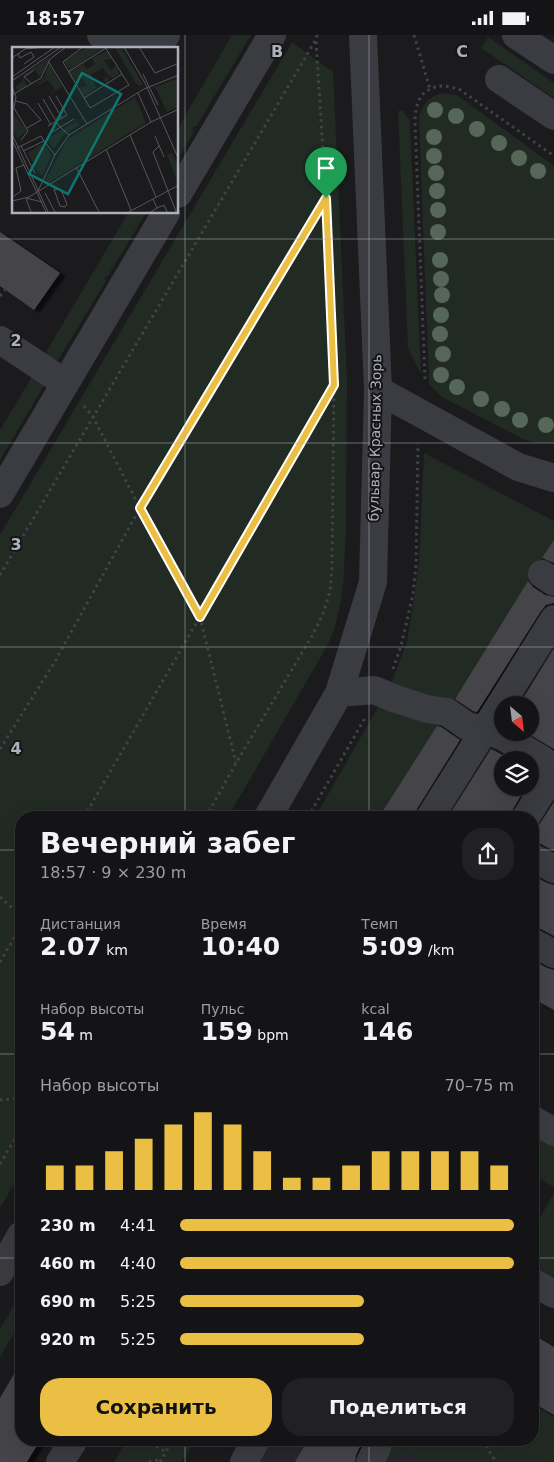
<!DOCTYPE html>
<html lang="ru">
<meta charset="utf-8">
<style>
:root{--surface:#141416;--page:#212123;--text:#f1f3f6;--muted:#9d9ea1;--line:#333335;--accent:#ebbf44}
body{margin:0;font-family:"DejaVu Sans",sans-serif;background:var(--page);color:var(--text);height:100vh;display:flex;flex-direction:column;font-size:19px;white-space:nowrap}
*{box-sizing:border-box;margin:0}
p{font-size:16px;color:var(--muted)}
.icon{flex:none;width:28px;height:28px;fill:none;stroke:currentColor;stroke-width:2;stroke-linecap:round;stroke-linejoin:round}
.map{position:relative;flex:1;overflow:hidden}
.details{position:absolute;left:15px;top:776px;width:524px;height:635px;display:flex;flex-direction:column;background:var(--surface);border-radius:20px;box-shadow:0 5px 20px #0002,0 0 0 1px var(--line)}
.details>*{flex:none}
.needle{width:32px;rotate:152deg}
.fabs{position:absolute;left:494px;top:661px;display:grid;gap:10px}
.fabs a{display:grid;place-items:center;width:45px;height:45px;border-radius:50%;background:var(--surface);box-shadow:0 5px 20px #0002,0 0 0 1px var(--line);font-size:25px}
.pin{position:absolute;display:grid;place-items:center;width:42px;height:42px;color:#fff;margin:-51px -21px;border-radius:50% 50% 50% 0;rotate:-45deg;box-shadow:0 0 5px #0007}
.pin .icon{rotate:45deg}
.round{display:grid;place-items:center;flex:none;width:52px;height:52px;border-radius:20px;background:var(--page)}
.headline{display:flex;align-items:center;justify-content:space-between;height:85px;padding:0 25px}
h1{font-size:28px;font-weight:600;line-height:38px}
.stats{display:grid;grid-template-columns:repeat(3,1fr);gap:8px;height:85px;padding:5px 25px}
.stats div{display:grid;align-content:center}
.stats b{font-size:25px;font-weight:600}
.stats small{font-size:14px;font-weight:400}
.stats p{font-size:14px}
.chart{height:140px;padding:10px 25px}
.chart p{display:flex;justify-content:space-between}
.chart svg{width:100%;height:90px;margin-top:5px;stroke:var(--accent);stroke-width:6}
.cta{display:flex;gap:10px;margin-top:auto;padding:10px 25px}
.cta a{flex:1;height:58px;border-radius:20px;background:var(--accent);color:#111;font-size:20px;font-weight:600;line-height:58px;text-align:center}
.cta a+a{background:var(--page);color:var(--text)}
ul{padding:0 25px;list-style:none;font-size:16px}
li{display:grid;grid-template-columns:80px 60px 1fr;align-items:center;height:38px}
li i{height:12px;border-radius:6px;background:var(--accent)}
.status{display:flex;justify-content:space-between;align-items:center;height:35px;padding:0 25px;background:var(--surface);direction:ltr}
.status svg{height:14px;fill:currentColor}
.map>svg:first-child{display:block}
.built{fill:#27262a}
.green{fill:#222a24}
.building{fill:#454549;filter:url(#shadow)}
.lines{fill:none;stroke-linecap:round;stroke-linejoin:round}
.path{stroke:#414348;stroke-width:3;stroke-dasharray:2.5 4;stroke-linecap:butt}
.minor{stroke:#3b3c41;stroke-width:28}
.tree{fill:#566659}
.route-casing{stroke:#fff;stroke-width:10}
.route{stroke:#ebbf44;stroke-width:6}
.grid{fill:none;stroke:#aeb1bb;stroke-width:1;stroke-opacity:0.55}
.labels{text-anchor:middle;stroke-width:4;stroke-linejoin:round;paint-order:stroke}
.street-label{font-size:14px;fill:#aeb1bb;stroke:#151518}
.inset-road{fill:none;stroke:#56565c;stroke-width:1}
.view{fill:#0f766e;fill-opacity:0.15;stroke:#0f766e;stroke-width:2.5}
.inset-edge{fill:none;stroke:#aeb1bb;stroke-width:2.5}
.grid-label{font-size:16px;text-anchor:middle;font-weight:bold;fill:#aeb1bb;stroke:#151518;stroke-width:4;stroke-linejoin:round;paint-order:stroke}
</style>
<div class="status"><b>18:57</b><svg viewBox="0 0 49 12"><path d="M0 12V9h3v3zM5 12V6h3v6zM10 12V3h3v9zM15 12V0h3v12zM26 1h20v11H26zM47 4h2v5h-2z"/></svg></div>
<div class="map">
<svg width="554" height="1427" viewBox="0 0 554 1427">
<defs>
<filter id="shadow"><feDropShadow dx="5.5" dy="3" stdDeviation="1" flood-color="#0009"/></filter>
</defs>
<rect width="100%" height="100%" fill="#1b1a1d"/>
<!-- built -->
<path class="built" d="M267,1405H475L476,1427H254Z"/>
<!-- green -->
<path class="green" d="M232,0H251L196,92L194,91L192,94L194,96L178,124V93Z
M488,2L554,48V63L481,13Z
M292,7L326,32L333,36L347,344L346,500L343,552L340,571L335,593L326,613L228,782H21V1137L0,1173V500Z
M441,58L457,60L554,131V408H536L525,405L442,362L429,349L419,83C422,69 428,63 441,58Z
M398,76H403L410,86L421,339L411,320L408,313Z
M128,178H146L108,241H106L104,244L106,246L58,325L51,327L42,324Z
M33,340L45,349L0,425V395Z
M424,418L554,486V508L543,522L452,668L379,782H315L390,651L407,607L419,529Z
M533,1097L554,1110V1152L533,1140Z
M554,1158V1241L551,1242L532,1236L533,1194Z
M21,1258V1286L0,1322V1294Z
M533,1369L554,1382V1427H443L440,1424L427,1425L400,1417L385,1427L384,1405H532Z
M127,1405H195L182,1427H114Z"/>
<!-- building -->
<path class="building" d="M0,197L60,238L34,275L0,251Z
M554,505V528L542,523Z
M528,546L533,552L545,560L554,562V568L546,570L541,576L477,677L473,676L455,664Z
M554,613V714L527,698H530V670H519Z
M437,691L441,692L460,705L417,774L415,782H379Z
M491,714L512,725H502V752H526L513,774L511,782H448Z
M554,767V816L539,808L532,807V796L539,790Z
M532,840L547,848L554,850V901L539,893L532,892Z
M532,925L547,933L554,935V975L532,963Z
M532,1299L554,1312V1380L532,1367Z
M21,1327V1405H40L27,1427H0V1363Z
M308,1405H357L361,1407V1409L356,1420L355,1427H295Z"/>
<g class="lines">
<!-- path -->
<path class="path" d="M414,0L430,54
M0,261L5,255
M425,344L415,87C415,68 421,52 443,51C448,51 454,53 459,54L554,121
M84,371L93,382L140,473L200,582L236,728
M0,540L315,6
M393,634L401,611L413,559L416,530L418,409
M0,714L54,628L140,473L326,163
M84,782L334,350
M206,782L236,728L312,601L323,579L330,556L332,532L334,350L326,163L316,6L317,0
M308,782L365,683
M0,862L21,881
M0,927L21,891
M0,1065L21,1063
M0,1129L21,1094
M145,1405L166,1417
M483,1405L494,1424L492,1427
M149,1427L161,1424
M160,1427L173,1405"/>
<!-- minor -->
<path class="minor" d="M101,0C120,13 148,18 166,0
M516,0L554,25
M499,44L554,81
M178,159L272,0
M0,305L65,348
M378,355L518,432L554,443
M0,459L166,178
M542,539L554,547
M339,658L374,655L396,664L427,674L447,677L467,691L485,695L502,701L543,725L554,739
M268,782L339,658L373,547L378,355L363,0
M430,782L554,584
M526,782L554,737
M532,822L554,834
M532,907L554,919
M532,1084L554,1097
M0,1237L21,1200
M532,1247L554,1259
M60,1427L74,1405
M244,1427L256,1405
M370,1427L377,1413V1405"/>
</g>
<!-- trees -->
<g class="tree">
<circle cx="435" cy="75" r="8"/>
<circle cx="456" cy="81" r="8"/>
<circle cx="477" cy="94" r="8"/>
<circle cx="434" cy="102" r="8"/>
<circle cx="499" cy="108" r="8"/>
<circle cx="434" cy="121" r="8"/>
<circle cx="519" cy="123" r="8"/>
<circle cx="538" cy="136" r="8"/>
<circle cx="436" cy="138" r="8"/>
<circle cx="437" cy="156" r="8"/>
<circle cx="438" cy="175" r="8"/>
<circle cx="438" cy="197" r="8"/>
<circle cx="440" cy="225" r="8"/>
<circle cx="441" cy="244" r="8"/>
<circle cx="442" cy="260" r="8"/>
<circle cx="441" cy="280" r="8"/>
<circle cx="440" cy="299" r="8"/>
<circle cx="443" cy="319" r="8"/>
<circle cx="441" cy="340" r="8"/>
<circle cx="457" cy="352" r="8"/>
<circle cx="481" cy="364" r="8"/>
<circle cx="502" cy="374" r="8"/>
<circle cx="520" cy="385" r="8"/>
<circle cx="546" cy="390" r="8"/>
</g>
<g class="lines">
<defs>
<path id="route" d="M326,163L334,350L200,582L140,473Z"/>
</defs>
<!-- route casing -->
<use href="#route" class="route-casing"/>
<!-- route -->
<use href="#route" class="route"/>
</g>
<!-- grid -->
<path class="grid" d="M185,0V782M369,0V782M0,204H554M0,408H554M0,612H554M0,815H21M532,815H554M0,1019H21M532,1019H554M0,1223H21M532,1223H554M185,1405V1427M369,1405V1427"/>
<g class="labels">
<!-- street labels -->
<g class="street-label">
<text transform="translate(375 403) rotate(-89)" y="5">бульвар Красных Зорь</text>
</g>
</g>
<!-- overview -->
<g transform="translate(12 12)">
<rect width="166" height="166" fill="#1b1a1d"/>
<path d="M75,0H92L58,23L52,14ZM103,0L110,2L131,37L127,39L123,35ZM95,4L100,12L92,13L99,24L104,19L107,27L100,31L97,29L96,35L93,37L92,30H97L91,21L79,28L84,41L72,49L67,41L75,39L68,28L63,34L57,25L71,17L75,22L83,17L80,11ZM37,10L30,28L28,30L22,22L11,30L15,39L5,44L4,39L11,34L10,29ZM37,17L50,40L38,47L43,42L36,33L22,41L33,32L35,27L32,32L20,40L32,30ZM167,31L166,60L155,65L143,40ZM123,50L134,76L36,136L34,132L55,93ZM2,67L15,84L6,91L8,96L0,82ZM65,74L67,78L50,89L42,102L35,92ZM29,97L34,99L39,109L31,127L26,126L16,106ZM160,105L166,120V136L155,108Z" fill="#222a24"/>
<path class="inset-road" d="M71,0L51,15L78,61L117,38L93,0M112,0L133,36L167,113M127,0L143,26L167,16M6,7L8,11L19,5L22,10L12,17M0,11L13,2L34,0M36,14L75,77M56,25L94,1M131,27L146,58M0,30L43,0M0,34L49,0M20,37L12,30L22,23M0,40L4,50L2,61L16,84L9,93M126,46L139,75M0,48L29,31L38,12L54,0M37,49L50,71M72,51L110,27M31,52L47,79L57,88M4,54L15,57L29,73L15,81M26,56L39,78M36,79L55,68L44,49M0,87L37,167M118,88L144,150M38,89L37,87L62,72M143,89L152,110M0,93L35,167M9,99L29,89L32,94M147,99L141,105L165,167M5,101L9,99L23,126M94,102L119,163M11,104L32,94L43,108M64,120L88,167M42,142L49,143L55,157L53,160L48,159ZM26,144L43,108L57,88L132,42L167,28M33,146L44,167M2,149L9,144L4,121L12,118M14,151L30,155M14,152L20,167M0,154L17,150L139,75L167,62M145,161L152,158L156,167M113,167L167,138M136,167L145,161L141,152"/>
<path class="view" d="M70,26L109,47L56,147L17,127Z"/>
<rect width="166" height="166" class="inset-edge"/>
</g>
<g class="grid-label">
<text x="277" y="22">B</text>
<text x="462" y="22">C</text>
<text x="16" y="311">2</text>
<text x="16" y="515">3</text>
<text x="16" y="719">4</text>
</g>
</svg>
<div class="fabs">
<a><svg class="needle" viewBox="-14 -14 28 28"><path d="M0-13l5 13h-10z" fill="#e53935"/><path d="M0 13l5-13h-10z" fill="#9d9ea1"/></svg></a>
<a><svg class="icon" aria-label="layers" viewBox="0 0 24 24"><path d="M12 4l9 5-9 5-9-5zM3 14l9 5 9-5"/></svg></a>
</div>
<div class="pin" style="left:326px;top:163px;background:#1e9e55"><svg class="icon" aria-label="arrive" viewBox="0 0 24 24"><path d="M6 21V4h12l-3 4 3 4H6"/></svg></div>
<section class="details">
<div class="headline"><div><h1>Вечерний забег</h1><p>18:57 · 9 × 230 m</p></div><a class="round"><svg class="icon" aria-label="share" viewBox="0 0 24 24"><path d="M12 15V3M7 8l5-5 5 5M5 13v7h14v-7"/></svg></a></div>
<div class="stats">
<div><p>Дистанция</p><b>2.07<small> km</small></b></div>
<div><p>Время</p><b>10:40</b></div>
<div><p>Темп</p><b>5:09<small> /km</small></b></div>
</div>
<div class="stats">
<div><p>Набор высоты</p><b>54<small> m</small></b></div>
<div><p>Пульс</p><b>159<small> bpm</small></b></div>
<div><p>kcal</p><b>146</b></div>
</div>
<div class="chart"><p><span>Набор высоты</span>70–75 m</p>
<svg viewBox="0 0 160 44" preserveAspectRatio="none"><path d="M5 44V32M15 44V32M25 44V25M35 44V19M45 44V12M55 44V6M65 44V12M75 44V25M85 44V38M95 44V38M105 44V32M115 44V25M125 44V25M135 44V25M145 44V25M155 44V32"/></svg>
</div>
<ul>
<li><b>230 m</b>4:41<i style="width:100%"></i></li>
<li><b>460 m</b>4:40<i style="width:100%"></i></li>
<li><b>690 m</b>5:25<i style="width:55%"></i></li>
<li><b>920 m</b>5:25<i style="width:55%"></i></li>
</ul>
<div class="cta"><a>Сохранить</a><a>Поделиться</a></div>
</section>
</div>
